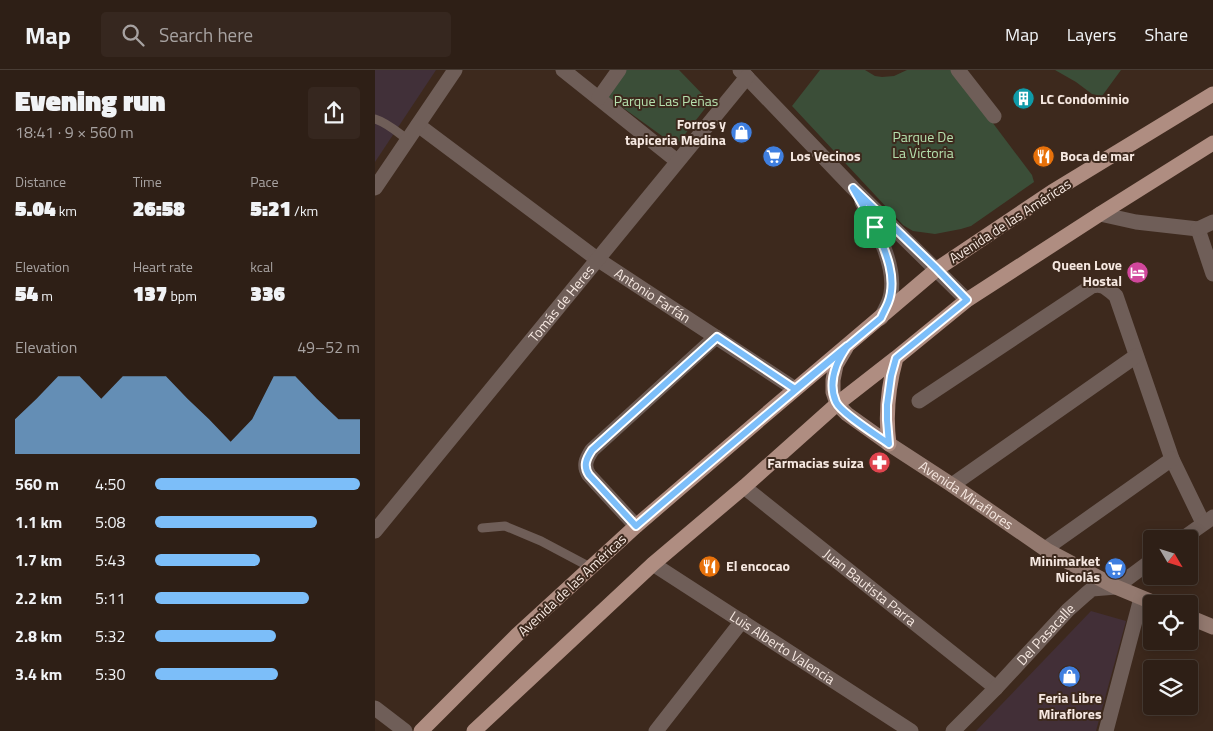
<!DOCTYPE html>
<meta charset="utf-8">
<style>
:root{--surface:#2e1f16;--page:#36271f;--text:#f1f3f6;--muted:#a7a2a1;--line:#493d35;--accent:#7cbef9}
body{margin:0;font-family:"Titillium Web",sans-serif;background:var(--page);color:var(--text);height:100vh;display:flex;flex-direction:column;font-size:19px;white-space:nowrap}
*{box-sizing:border-box;margin:0}
p{font-size:16px;color:var(--muted)}
.icon{flex:none;width:28px;height:28px;fill:none;stroke:currentColor;stroke-width:2;stroke-linecap:round;stroke-linejoin:round}
.map{position:relative;flex:1;overflow:hidden}
.details{display:flex;flex-direction:column;background:var(--surface);width:375px}
.details>*{flex:none}
.needle{width:32px;rotate:128deg}
.controls{position:absolute;left:768px;top:460px;display:grid;gap:10px}
.controls a{display:grid;place-items:center;width:55px;height:55px;border-radius:5px;background:var(--surface);box-shadow:0 2px 12px #0003,0 0 0 1px var(--line);font-size:25px}
.pin{position:absolute;display:grid;place-items:center;width:42px;height:42px;color:#fff;margin:-21px;border-radius:10px;box-shadow:0 2px 8px #0006}
.round{display:grid;place-items:center;flex:none;width:52px;height:52px;border-radius:5px;background:var(--page)}
.overview{display:flex;align-items:center;justify-content:space-between;height:85px;padding:0 15px}
h1{font-size:28px;font-weight:800;line-height:38px}
.figures{display:grid;grid-template-columns:repeat(3,1fr);gap:8px;height:85px;padding:5px 15px}
.figures div{display:grid;align-content:center}
.figures b{font-size:21px;font-weight:800}
.figures small{font-size:14px;font-weight:400}
.figures p{font-size:14px}
.chart{height:140px;padding:10px 15px}
.chart p{display:flex;justify-content:space-between}
.chart svg{width:100%;height:90px;margin-top:5px;fill:var(--accent);opacity:.7}
ul{padding:0 15px;list-style:none;font-size:16px}
li{display:grid;grid-template-columns:80px 60px 1fr;align-items:center;height:38px}
li i{height:12px;border-radius:6px;background:var(--accent)}
header{display:flex;align-items:center;gap:30px;box-sizing:border-box;height:70px;padding:0 25px;background:var(--surface);border-bottom:1px solid var(--line)}
header strong{font-size:24px}
nav{display:flex;gap:28px;margin-inline-start:auto;font-size:18px}
.search{width:350px;height:45px;background:var(--page);display:flex;align-items:center;gap:12px;box-sizing:border-box;padding:0 18px;border-radius:5px;color:var(--muted);font-size:19px}
main{display:flex;flex:1;min-height:0}
.map>svg:first-child{display:block}
.commercial{fill:#422f37}
.education{fill:#413039}
.green{fill:#3b4e38}
.lines{fill:none;stroke-linecap:round;stroke-linejoin:round}
.lane{stroke:#6f5e58;stroke-width:9}
.street{stroke:#6f5e58;stroke-width:15}
.secondary{stroke:#93796f;stroke-width:15}
.primary{stroke:#af8d81;stroke-width:15}
.route-casing{stroke:#fff;stroke-width:10}
.route{stroke:#7cbef9;stroke-width:6}
.labels{text-anchor:middle;stroke-width:4;stroke-linejoin:round;paint-order:stroke}
.poi-label{font-size:14px;font-weight:bold;fill:#f6e8e1;stroke:#3d291d;text-anchor:start}
.park-label{font-size:14px;fill:#b5e0ad;stroke:#3d291d}
.street-label{font-size:14px;fill:#f6e8e1;stroke:#3d291d}
</style>
<header>
<strong>Map</strong>
<div class="search"><svg class="icon" aria-label="search" viewBox="0 0 24 24"><circle cx="10" cy="10" r="6"/><path d="M15 15l6 6"/></svg>Search here</div>
<nav><a>Map</a><a>Layers</a><a>Share</a></nav>
</header>
<main>
<section class="details">
<div class="overview"><div><h1>Evening run</h1><p>18:41 · 9 × 560 m</p></div><a class="round"><svg class="icon" aria-label="share" viewBox="0 0 24 24"><path d="M12 15V3M7 8l5-5 5 5M5 13v7h14v-7"/></svg></a></div>
<div class="figures">
<div><p>Distance</p><b>5.04<small> km</small></b></div>
<div><p>Time</p><b>26:58</b></div>
<div><p>Pace</p><b>5:21<small> /km</small></b></div>
</div>
<div class="figures">
<div><p>Elevation</p><b>54<small> m</small></b></div>
<div><p>Heart rate</p><b>137<small> bpm</small></b></div>
<div><p>kcal</p><b>336</b></div>
</div>
<div class="chart"><p><span>Elevation</span>49–52 m</p>
<svg viewBox="0 0 160 44" preserveAspectRatio="none"><path d="M0 44V27L10 17L20 6L30 6L40 17L50 6L60 6L70 6L80 17L90 27L100 38L110 27L120 6L130 6L140 17L150 27L160 27V44z"/></svg>
</div>
<ul>
<li><b>560 m</b>4:50<i style="width:100%"></i></li>
<li><b>1.1 km</b>5:08<i style="width:79%"></i></li>
<li><b>1.7 km</b>5:43<i style="width:51%"></i></li>
<li><b>2.2 km</b>5:11<i style="width:75%"></i></li>
<li><b>2.8 km</b>5:32<i style="width:59%"></i></li>
<li><b>3.4 km</b>5:30<i style="width:60%"></i></li>
</ul>
</section>
<div class="map">
<svg width="838" height="661" viewBox="0 0 838 661">
<rect width="100%" height="100%" fill="#3d291d"/>
<!-- commercial -->
<path class="commercial" d="M716,541L751,551L721,661H601Z"/>
<!-- education -->
<path class="education" d="M0,0H61L0,92Z"/>
<!-- green -->
<path class="green" d="M237,0H304L335,32L304,72L294,71L222,19Z
M445,0H490L500,6L507,7L519,6L532,0H578L657,105L659,112L596,156L586,159L560,164L538,161L528,155L417,36Z
M680,0H746L727,26L717,24L701,12Z"/>
<g class="lines">
<!-- lane -->
<path class="lane" d="M0,49C13,53 22,62 33,70
M107,458L130,456L166,471L215,497"/>
<!-- street -->
<g class="street">
<path d="M188,0L302,91"/>
<path d="M365,0L478,118L592,230"/>
<path d="M583,0L619,46"/>
<path d="M224,28L244,0"/>
<path id="s1" d="M43,55L222,189L420,319"/>
<path d="M0,118L80,0"/>
<path d="M487,132C500,157 521,194 516,223C515,232 510,239 506,248"/>
<path d="M725,144L761,152L823,159"/>
<path d="M823,159L838,204"/>
<path d="M823,159L838,152"/>
<path d="M544,331L717,216C729,213 732,219 741,226L797,389L828,453"/>
<path d="M577,415L761,286"/>
<path id="s2" d="M369,417L621,618"/>
<path d="M261,456L214,405C208,396 211,389 217,380L341,267"/>
<path id="s3" d="M0,461L372,7"/>
<path d="M807,469L838,447"/>
<path d="M670,479L797,389"/>
<path id="s4" d="M278,494L536,661"/>
<path d="M0,638L30,661"/>
<path d="M281,661L367,551"/>
<path id="s5" d="M578,661L621,618L693,540L711,524L717,519L741,517L776,491"/>
<path d="M731,661L766,528"/>
</g>
<!-- secondary -->
<g class="secondary">
<path id="s6" d="M471,278L461,295L458,310V322L462,334L472,344L514,374L577,415L673,481L741,517L782,534"/>
<path d="M814,547L838,557"/>
</g>
<!-- primary -->
<path class="primary" d="M514,374C510,344 513,317 521,288
M46,661L142,565L261,456L396,340L562,199L677,122L838,24
M99,661L278,494L369,417L462,334L521,288L592,230L725,144L838,73"/>
</g>
<g class="lines">
<defs>
<path id="route" d="M500,157C510,180 523,208 513,233C511,238 508,243 506,248C424,317 342,386 261,456L214,405C208,396 211,389 217,380L342,267L420,319L472,276C468,283 463,290 461,297C457,308 456,321 461,332C466,343 503,366 514,374L512,350V335L516,306L521,288L592,230L562,199L478,118L500,157"/>
</defs>
<!-- route casing -->
<use href="#route" class="route-casing"/>
<!-- route -->
<use href="#route" class="route"/>
</g>
<!-- icons -->
<defs>
<symbol id="building-disc" viewBox="-11 -11 22 22"><circle r="9.5" fill="#0f9aa8" stroke="#3d291d"/><path d="M-4-6H4V6H1V3H-1V6H-4ZM-2.5-4.3h1.7v1.8h-1.7ZM.8-4.3h1.7v1.8H.8ZM-2.5-1h1.7V.8h-1.7ZM.8-1h1.7V.8H.8Z" fill="#fff"/></symbol>
<symbol id="shop-disc" viewBox="-11 -11 22 22"><circle r="9.5" fill="#3f7fe0" stroke="#3d291d"/><path d="M-5-2.5h2.3a2.7 3.5 0 0 1 5.4 0H5L5.5 6h-11ZM-1.5-2.5h3a1.5 2.3 0 0 0-3 0Z" fill="#fff"/></symbol>
<symbol id="supermarket-disc" viewBox="-11 -11 22 22"><circle r="9.5" fill="#3f7fe0" stroke="#3d291d"/><path d="M-6-5.5h2.5l.6 2H6L4.5 2H-2.5L-4.4-4H-6ZM-1.5 3.2a1.3 1.3 0 1 0 .1 0ZM3 3.2a1.3 1.3 0 1 0 .1 0Z" fill="#fff"/></symbol>
<symbol id="restaurant-disc" viewBox="-11 -11 22 22"><circle r="9.5" fill="#e8710a" stroke="#3d291d"/><path d="M-5-6h1v4h1v-4h1v4h1v-4h1v5L-1.5 .5V6h-2V.5L-5-1ZM5-6V6H3V1.5H1.5Q1.5-4 5-6Z" fill="#fff"/></symbol>
<symbol id="hotel-disc" viewBox="-11 -11 22 22"><circle r="9.5" fill="#d1479c" stroke="#3d291d"/><path d="M-6-4.5h1.5V1H6V5H4.5V3h-9V5H-6ZM-4 0a1.8 1.8 0 1 1 3.6 0ZM.5 0V-2.5h3Q6-2.5 6 0Z" fill="#fff"/></symbol>
<symbol id="pharmacy-disc" viewBox="-11 -11 22 22"><circle r="9.5" fill="#e0444e" stroke="#3d291d"/><path d="M-2-6h4v4h4v4h-4v4h-4v-4h-4v-4h4Z" fill="#fff"/></symbol>
</defs>
<g fill-rule="evenodd">
<use href="#building-disc" x="636" y="16" width="25" height="25"/>
<use href="#shop-disc" x="354" y="50" width="25" height="25"/>
<use href="#supermarket-disc" x="386" y="74" width="25" height="25"/>
<use href="#restaurant-disc" x="656" y="74" width="25" height="25"/>
<use href="#hotel-disc" x="750" y="190" width="25" height="25"/>
<use href="#pharmacy-disc" x="492" y="380" width="25" height="25"/>
<use href="#restaurant-disc" x="322" y="484" width="25" height="25"/>
<use href="#supermarket-disc" x="728" y="486" width="25" height="25"/>
<use href="#shop-disc" x="682" y="594" width="25" height="25"/>
</g>
<g class="labels">
<!-- poi labels -->
<g class="poi-label">
<text x="665" y="34">LC Condominio</text>
<text x="351" y="59" text-anchor="end">Forros y<tspan x="351" dy="16">tapiceria Medina</tspan></text>
<text x="415" y="91">Los Vecinos</text>
<text x="685" y="91">Boca de mar</text>
<text x="747" y="200" text-anchor="end">Queen Love<tspan x="747" dy="16">Hostal</tspan></text>
<text x="489" y="398" text-anchor="end">Farmacias suiza</text>
<text x="725" y="496" text-anchor="end">Minimarket<tspan x="725" dy="16">Nicolás</tspan></text>
<text x="351" y="501">El encocao</text>
<text x="695" y="633" text-anchor="middle">Feria Libre<tspan x="695" dy="16">Miraflores</tspan></text>
</g>
<!-- park labels -->
<g class="park-label">
<text x="291" y="36">Parque Las Peñas</text>
<text x="548" y="72">Parque De<tspan x="548" dy="16">La Victoria</tspan></text>
</g>
<!-- street labels -->
<g class="street-label">
<text transform="translate(635 151) rotate(-33)" y="5">Avenida de las Américas</text>
<text dy="5" stroke="none"><textPath href="#s1" startOffset="290">Antonio Farfán</textPath></text>
<text dy="5" stroke="none"><textPath href="#s3" startOffset="294">Tomás de Heres</textPath></text>
<text dy="5" stroke="none"><textPath href="#s6" startOffset="218">Avenida Miraflores</textPath></text>
<text transform="translate(197 515) rotate(-43)" y="5">Avenida de las Américas</text>
<text dy="5" stroke="none"><textPath href="#s2" startOffset="161">Juan Bautista Parra</textPath></text>
<text dy="5" stroke="none"><textPath href="#s5" startOffset="134">Del Pasacalle</textPath></text>
<text dy="5" stroke="none"><textPath href="#s4" startOffset="154">Luis Alberto Valencia</textPath></text>
</g>
</g>
</svg>
<div class="controls">
<a><svg class="needle" viewBox="-14 -14 28 28"><path d="M0-13l5 13h-10z" fill="#e53935"/><path d="M0 13l5-13h-10z" fill="#a7a2a1"/></svg></a>
<a><svg class="icon" aria-label="locate" viewBox="0 0 24 24"><circle cx="12" cy="12" r="6"/><path d="M12 2v4M12 18v4M2 12h4M18 12h4"/></svg></a>
<a><svg class="icon" aria-label="layers" viewBox="0 0 24 24"><path d="M12 4l9 5-9 5-9-5zM3 14l9 5 9-5"/></svg></a>
</div>
<div class="pin" style="left:500px;top:157px;background:#1e9e55"><svg class="icon" aria-label="arrive" viewBox="0 0 24 24"><path d="M6 21V4h12l-3 4 3 4H6"/></svg></div>
</div>
</main>
